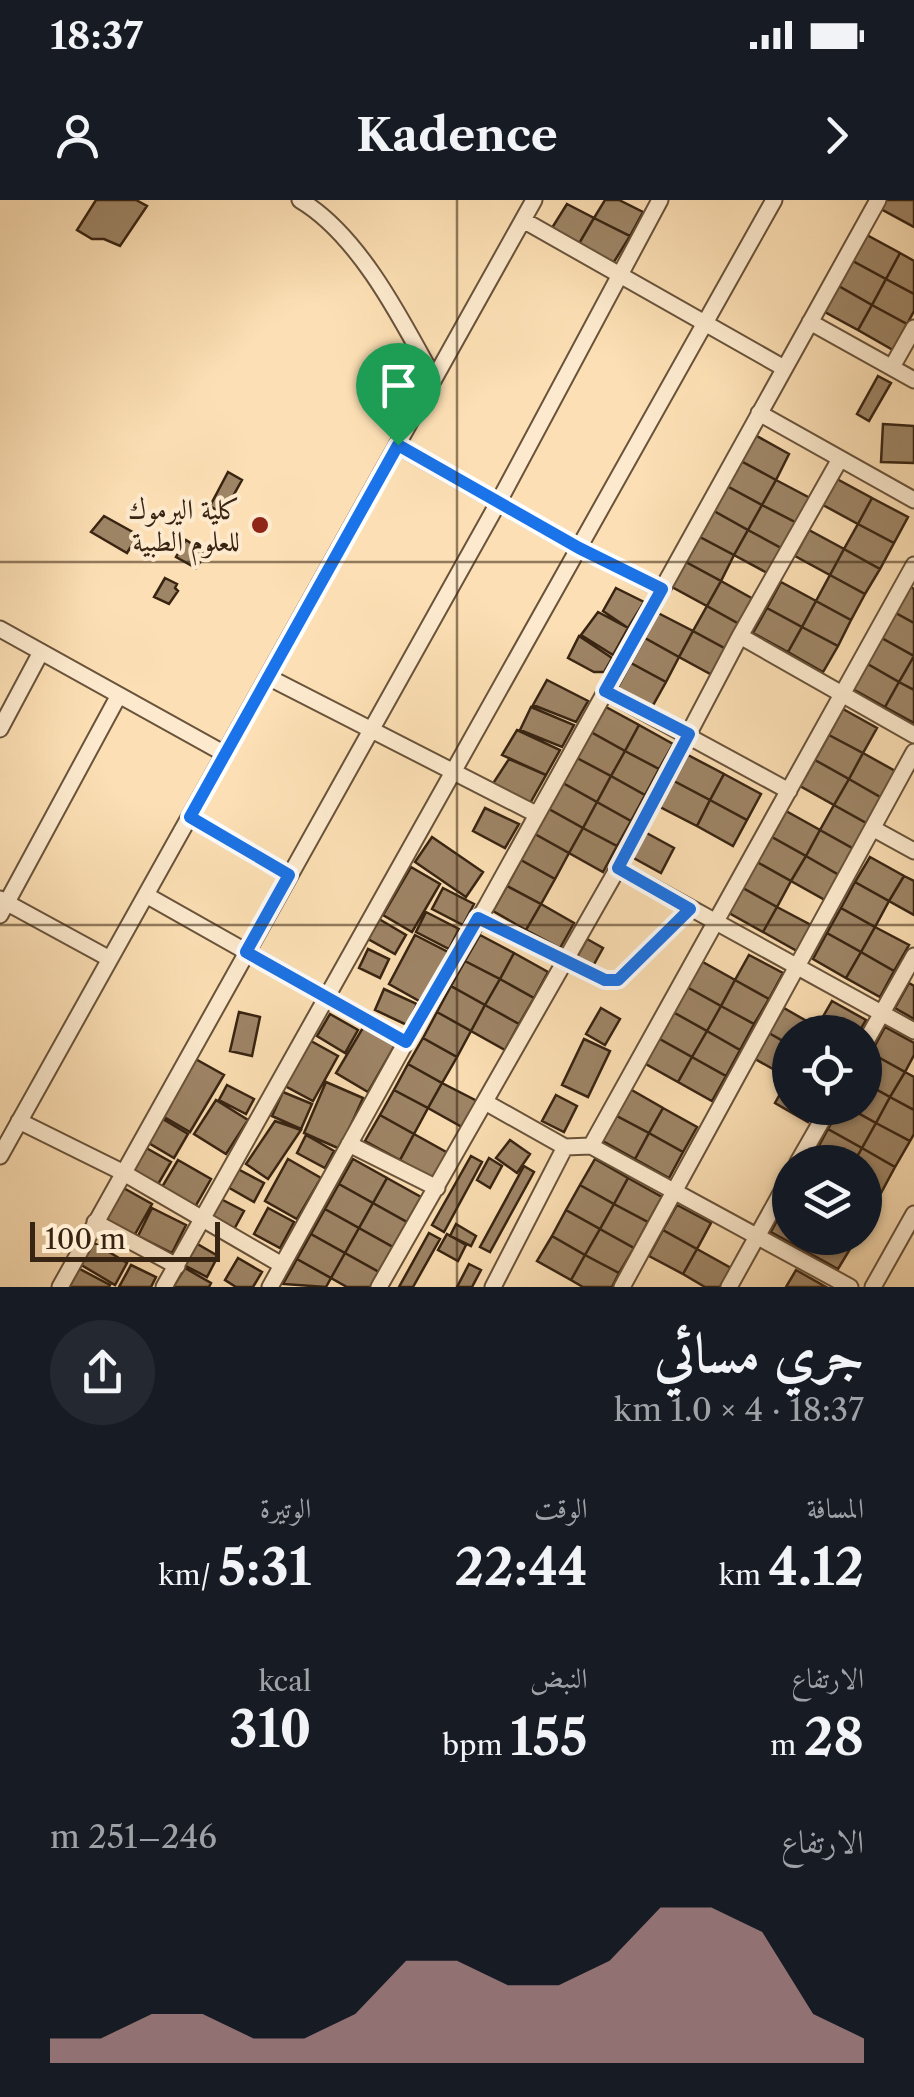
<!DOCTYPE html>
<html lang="ar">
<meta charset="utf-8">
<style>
:root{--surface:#171b24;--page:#242831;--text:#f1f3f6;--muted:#9ea1a6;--accent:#c59692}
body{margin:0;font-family:"Libre Caslon Text",Amiri,serif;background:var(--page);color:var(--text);direction:rtl;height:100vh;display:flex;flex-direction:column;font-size:38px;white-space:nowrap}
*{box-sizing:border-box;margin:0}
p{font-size:32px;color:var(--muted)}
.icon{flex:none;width:55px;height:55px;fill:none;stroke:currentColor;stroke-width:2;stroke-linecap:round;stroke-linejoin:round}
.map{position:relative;height:1087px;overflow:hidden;direction:ltr}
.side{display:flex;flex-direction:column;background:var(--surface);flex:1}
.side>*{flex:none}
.controls{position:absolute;left:772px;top:815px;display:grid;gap:20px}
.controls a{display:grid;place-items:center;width:110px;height:110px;border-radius:50%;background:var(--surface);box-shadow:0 2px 8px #0004;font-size:50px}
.scale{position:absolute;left:30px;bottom:25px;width:190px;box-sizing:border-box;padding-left:10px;border:5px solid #382412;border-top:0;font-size:28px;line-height:35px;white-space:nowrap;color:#382412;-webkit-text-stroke:8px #fdeace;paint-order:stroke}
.pin{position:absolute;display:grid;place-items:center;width:85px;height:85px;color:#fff;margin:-102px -42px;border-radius:50% 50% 50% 0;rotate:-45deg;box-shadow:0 0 10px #0007}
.pin .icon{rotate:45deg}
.round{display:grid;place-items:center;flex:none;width:105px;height:105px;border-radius:52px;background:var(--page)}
.headline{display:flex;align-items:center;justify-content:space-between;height:170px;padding:0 50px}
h1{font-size:55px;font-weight:800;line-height:75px}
.stats{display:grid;grid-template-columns:repeat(3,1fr);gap:15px;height:170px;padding:10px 50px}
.stats div{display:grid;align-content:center}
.stats b{font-size:50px;font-weight:800}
.stats small{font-size:28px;font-weight:400}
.stats p{font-size:28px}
.chart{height:280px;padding:20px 50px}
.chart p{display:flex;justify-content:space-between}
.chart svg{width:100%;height:180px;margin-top:10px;fill:var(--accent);opacity:.7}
.status{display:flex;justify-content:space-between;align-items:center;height:70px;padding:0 50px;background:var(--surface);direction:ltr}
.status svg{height:28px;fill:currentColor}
header{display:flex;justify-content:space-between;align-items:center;height:130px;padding:0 50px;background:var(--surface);font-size:45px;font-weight:800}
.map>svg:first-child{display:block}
.building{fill:#9e8566;stroke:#382412;stroke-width:2.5}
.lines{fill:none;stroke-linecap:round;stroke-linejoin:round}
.minor-casing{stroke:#69533a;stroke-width:19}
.minor{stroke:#fdeace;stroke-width:15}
.route-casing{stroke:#fff;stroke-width:20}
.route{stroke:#1a73e8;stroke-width:12}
.grid{fill:none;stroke:#382412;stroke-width:2.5;stroke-opacity:0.55}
.poi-dot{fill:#8f2418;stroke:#fdeace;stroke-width:4}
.labels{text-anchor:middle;stroke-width:8;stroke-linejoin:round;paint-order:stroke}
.poi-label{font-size:28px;fill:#382412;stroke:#fdeace;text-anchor:end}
</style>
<div class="status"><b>18:37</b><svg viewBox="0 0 49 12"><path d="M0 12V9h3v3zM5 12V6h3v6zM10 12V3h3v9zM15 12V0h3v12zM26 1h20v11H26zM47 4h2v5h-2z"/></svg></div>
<header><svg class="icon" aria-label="forward" viewBox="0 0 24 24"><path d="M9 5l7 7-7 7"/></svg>Kadence<svg class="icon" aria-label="person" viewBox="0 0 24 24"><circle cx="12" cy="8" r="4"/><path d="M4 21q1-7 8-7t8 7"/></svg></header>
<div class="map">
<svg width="914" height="1087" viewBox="0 0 914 1087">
<rect width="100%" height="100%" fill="#fcdfb4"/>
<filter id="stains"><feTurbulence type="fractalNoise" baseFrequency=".002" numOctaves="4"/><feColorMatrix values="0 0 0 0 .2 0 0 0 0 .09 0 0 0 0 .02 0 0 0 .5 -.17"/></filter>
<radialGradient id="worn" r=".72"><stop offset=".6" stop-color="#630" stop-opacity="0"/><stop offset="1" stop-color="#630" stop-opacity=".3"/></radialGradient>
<!-- building -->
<path class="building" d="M96,0H136L147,6L120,46L104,39H92L77,30Z
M605,0H619L643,12L630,36L594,18Z
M883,0H914V27L879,8Z
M567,4L594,18L577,47L550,31Z
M594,18L630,36L612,65L577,47Z
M865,34L900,53L886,79L851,60Z
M900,53L914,61V94L886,79Z
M851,60L886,79L872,105L837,85Z
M886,79L914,94V111L907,124L872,105Z
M837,85L872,105L858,130L823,111Z
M872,105L907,124L893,150L858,130Z
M878,176L891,183L869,221L857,214Z
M883,224L914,226V263L881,262Z
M755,235L789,254L776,280L741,261Z
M741,261L776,280L762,305L727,286Z
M228,272L242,280L223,314L210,306Z
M837,279L872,298L858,324L823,305Z
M776,280L810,298L797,323L762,305Z
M727,286L762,305L748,330L714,311Z
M872,298L908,317L894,343L858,324Z
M762,305L797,323L783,349L748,330Z
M714,311L748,330L734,355L700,337Z
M104,316L138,335L127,353L91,332Z
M858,324L894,343L880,369L844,349Z
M748,330L783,349L769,374L734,355Z
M809,330L844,349L830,375L795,356Z
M700,337L734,355L721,381L686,362Z
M186,340L206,353L196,368L176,357Z
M844,349L880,369L865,394L830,375Z
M686,362L721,381L707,406L672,387Z
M830,375L865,394L851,420L816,401Z
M165,378L177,384L175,388L178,391L169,404L154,397Z
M721,381L755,400L741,425L707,406Z
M781,382L816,401L802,427L767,408Z
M908,386L914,389V423L894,412Z
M616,388L644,402L628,428L603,411Z
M816,401L851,420L838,446L802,427Z
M707,406L741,425L728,450L693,431Z
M767,408L802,427L788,452L753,433Z
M598,412L628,428L613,455L581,435Z
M894,412L914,423V456L880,437Z
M658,413L693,431L679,457L645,438Z
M802,427L838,446L823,472L788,452Z
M693,431L728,450L714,476L679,457Z
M579,436L612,458L604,472H594L568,458Z
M880,437L914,456L899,482L866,463Z
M645,438L679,457L666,482L631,463Z
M914,456V490L899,482Z
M631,463L666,482L652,507L617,489Z
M866,463L899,482L885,507L851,488Z
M547,480L588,501L576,522L533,505Z
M899,482L914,490V523L885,507Z
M531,507L574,525L562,547L520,530Z
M606,507L639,525L625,551L591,532Z
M843,509L877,528L863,553L829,535Z
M639,525L673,544L659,569L625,551Z
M517,530L560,550L546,575L502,555Z
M591,532L625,551L611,576L577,558Z
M829,535L863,553L849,579L815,560Z
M625,551L659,569L645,595L611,576Z
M863,553L897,572L882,598L849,579Z
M688,555L724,574L710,600L674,581Z
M577,558L611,576L597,602L563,583Z
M509,559L546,575L529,605L492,585Z
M815,560L849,579L834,605L800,586Z
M724,574L761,594L747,620L710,600Z
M611,576L645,595L631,621L597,602Z
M849,579L882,598L868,624L834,605Z
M674,581L710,600L697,626L660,607Z
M563,583L597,602L583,628L549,609Z
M710,600L747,620L733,646L697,626Z
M597,602L631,621L617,646L583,628Z
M834,605L868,624L854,649L820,630Z
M485,608L519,624L505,648L473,631Z
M549,609L583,628L569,653L535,634Z
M786,611L820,630L806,656L772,637Z
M583,628L617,646L603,672L569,653Z
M820,630L854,649L839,675L806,656Z
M643,631L674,648L661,673L630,656Z
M535,634L569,653L555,679L521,660Z
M432,637L483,672L466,697L415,662Z
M772,637L806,656L791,681L757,662Z
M806,656L839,675L825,700L791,681Z
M870,657L904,676L889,701L855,682Z
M521,660L555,679L541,704L507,686Z
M757,662L791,681L777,707L743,688Z
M411,667L440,684L412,732L383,715Z
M904,676L914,681V715L889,701Z
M855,682L889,701L875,727L841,708Z
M507,686L541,704L526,730L493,711Z
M443,688L474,704L463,725L432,709Z
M743,688L777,707L763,732L729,713Z
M541,704L574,723L560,748L526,730Z
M777,707L811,725L797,751L763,732Z
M841,708L875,727L861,752L827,733Z
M426,712L459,729L449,749L416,732Z
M379,719L406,735L395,754L368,739Z
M875,727L909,745L894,771L861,752Z
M827,733L861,752L846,778L813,759Z
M415,735L448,752L421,802L389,784Z
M480,735L514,753L500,779L465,761Z
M587,739L603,748L593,766L577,757Z
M368,749L389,759L380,778L359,768Z
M861,752L894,771L880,797L846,778Z
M514,753L548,772L534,798L500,779Z
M749,755L783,773L769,799L735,780Z
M465,761L500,779L485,805L451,786Z
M701,761L735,780L721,806L687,787Z
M500,779L534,798L519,824L485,805Z
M735,780L769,799L754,824L721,806Z
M909,783L914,786V819L895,808Z
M451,786L485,805L471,831L437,812Z
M687,787L721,806L707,831L673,812Z
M384,789L417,804L407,825L375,810Z
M832,801L866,820L859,832H828L817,827Z
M485,805L519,824L505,850L471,831Z
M721,806L754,824L740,850L707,831Z
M601,808L620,819L605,845L586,834Z
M784,808L817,827L814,832H790V845L769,833Z
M239,812L260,817L252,856L230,851Z
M437,812L471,831L457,857L423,838Z
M673,812L707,831L692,857L658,838Z
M330,814L358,830L345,853L317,836Z
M364,826L395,845L368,892L336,873Z
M885,827L914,843V855L905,872L871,853Z
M707,831L740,850L726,876L692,857Z
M769,833L790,845L789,878L755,859Z
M423,838L457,857L442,883L408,864Z
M658,838L692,857L678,882L644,863Z
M584,839L610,851L588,897L562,885Z
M311,841L338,856L313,901L285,886Z
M871,853L905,872L890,897L865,883V863Z
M192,857L224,875L190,932L159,914Z
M692,857L726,876L712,901L678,882Z
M408,864L442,883L428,908L394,890Z
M905,872L914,877V910L890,897Z
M789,878L790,908H817L808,922L775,903Z
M326,882L363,898L340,949L304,933Z
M442,883L477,901L462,927L428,908Z
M865,883L890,897L876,923L849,908H865Z
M227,885L254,899L246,914L219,900Z
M630,889L663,908L649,933L615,915Z
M394,890L428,908L414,934L380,915Z
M283,892L312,904L301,929L272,916Z
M556,895L577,906L564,932L542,921Z
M890,897L914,910V934L910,941L876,923Z
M216,900L248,920L226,954L194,934Z
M663,908L697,927L683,952L649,933Z
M840,908H849L876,923L862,948L828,929Z
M380,915L414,934L400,960L365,941Z
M615,915L649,933L635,959L601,940Z
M161,918L188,934L174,958L147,942Z
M275,921L301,930L268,979L246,964Z
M876,923L910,941L895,967L862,948Z
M828,929L862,948L854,962H827L814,955Z
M649,933L683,952L669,978L635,959Z
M414,934L448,953L434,979L400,960Z
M306,935L334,951L325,968L297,953Z
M510,940L530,954L517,973L496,958Z
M141,945L171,962L157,986L127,970Z
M862,948L895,967L881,993L865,984V962H854Z
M471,956L482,962L444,1032L432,1025Z
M489,958L502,966L490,988L477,980Z
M288,959L321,978L297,1019L265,1001Z
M353,959L387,978L373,1003L339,984Z
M595,959L628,978L614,1004L580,985Z
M178,960L211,979L195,1007L162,987Z
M524,966L534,972L490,1052L480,1047Z
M236,968L264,983L254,1002L226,986Z
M387,978L421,997L407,1022L373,1003Z
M628,978L662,997L648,1022L614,1004Z
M339,984L373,1003L359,1028L325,1009Z
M865,984L881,993L867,1018L865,1017Z
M580,985L614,1004L600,1029L566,1010Z
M120,986L152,1004L134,1036L102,1017Z
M217,997L244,1011L232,1033L205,1018Z
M373,1003L407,1022L393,1047L359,1028Z
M614,1004L648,1022L634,1048L600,1029Z
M677,1005L711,1023L697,1049L663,1030Z
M785,1006L790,1009V1038H812L804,1050L771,1032Z
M152,1008L186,1025L172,1053L138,1036Z
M268,1008L294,1022L280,1048L254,1034Z
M325,1009L359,1028L345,1053L311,1034Z
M566,1010L600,1029L585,1055L552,1036Z
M456,1024L476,1036L471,1046L450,1036Z
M359,1028L393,1047L379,1072L345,1053Z
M600,1029L634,1048L619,1073L585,1055Z
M663,1030L697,1049L683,1074L649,1056Z
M429,1033L440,1039L413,1087H399Z
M311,1034L345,1053L331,1078L297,1059Z
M447,1034L466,1045L458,1061L438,1050Z
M552,1036L585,1055L571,1080L537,1061Z
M812,1038H842L853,1044L838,1069L804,1050Z
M91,1041L127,1063L115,1085L78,1063Z
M194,1042L218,1056L207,1077L182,1064Z
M697,1049L731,1068L720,1087H705L683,1074Z
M345,1053L379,1072L371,1087H347L331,1078Z
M585,1055L619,1073L612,1087H583L571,1080Z
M238,1058L262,1072L253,1087H236L225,1080Z
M297,1059L331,1078L326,1087L283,1084Z
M469,1064L481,1070L472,1087H457Z
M131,1065L156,1077L151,1087H119Z
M78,1068L110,1085L109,1087H68Z
M185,1068L211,1083L209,1087H173Z
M796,1070L826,1087H786Z"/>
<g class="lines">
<defs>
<path id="minor" d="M300,0C359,35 402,120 434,179
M523,20L784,168
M810,122L914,180
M892,167L914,128
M759,213L914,300
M397,245L579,348L661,389
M0,429L225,554
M740,436L914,535
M268,477L536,614
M605,491L789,591
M0,529L41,452
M190,617L289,675
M874,629L914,651
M618,668L914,831
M146,695L406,842
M0,699L110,759
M0,715L119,495
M478,718L605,780H618L690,709
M865,843L914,756
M485,902L565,947
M19,921L122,972L282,1065
M349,944L437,988
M591,946L850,1087
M0,956L534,0
M798,962L829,908
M95,1022L177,1066
M60,1087L498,303L660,0
M164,1087L774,0
M270,1087L406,842L487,705L878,0
M379,1087L618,668L740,436L840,259
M493,1087L565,947L591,946L914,365
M622,1087L914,552
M729,1087L790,977
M873,1087L914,1014"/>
</defs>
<!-- minor casing -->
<use href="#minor" class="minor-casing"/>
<!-- minor -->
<use href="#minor" class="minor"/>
</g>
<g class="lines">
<defs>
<path id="route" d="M398,245L579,348L662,389L605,491L689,534L618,668L690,709L618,780H605L478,718L406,842L246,752L289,675L190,617Z"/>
</defs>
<!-- route casing -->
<use href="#route" class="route-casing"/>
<!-- route -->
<use href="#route" class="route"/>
</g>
<!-- grid -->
<path class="grid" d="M457,0V1087M0,362H914M0,725H914"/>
<!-- markers -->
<circle class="poi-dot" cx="260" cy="325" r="10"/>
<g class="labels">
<!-- poi labels -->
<g class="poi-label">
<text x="240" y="319">كلية اليرموك<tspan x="240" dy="32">للعلوم الطبية</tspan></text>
</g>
</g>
<rect width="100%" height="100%" filter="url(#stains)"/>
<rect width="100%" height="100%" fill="url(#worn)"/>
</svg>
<div class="controls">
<a><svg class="icon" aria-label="locate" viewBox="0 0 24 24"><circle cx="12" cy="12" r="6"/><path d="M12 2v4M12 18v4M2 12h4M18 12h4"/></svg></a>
<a><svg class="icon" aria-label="layers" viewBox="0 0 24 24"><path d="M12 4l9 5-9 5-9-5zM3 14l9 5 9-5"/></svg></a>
</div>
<div class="scale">100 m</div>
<div class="pin" style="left:398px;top:245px;background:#1e9e55"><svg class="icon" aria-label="arrive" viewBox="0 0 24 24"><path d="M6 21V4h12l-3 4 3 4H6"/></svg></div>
</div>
<section class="side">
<div class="headline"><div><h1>جري مسائي</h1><p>18:37 · 4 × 1.0 km</p></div><a class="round"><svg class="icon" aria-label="share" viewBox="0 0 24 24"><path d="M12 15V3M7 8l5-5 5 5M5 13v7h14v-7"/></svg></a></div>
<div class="stats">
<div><p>المسافة</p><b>4.12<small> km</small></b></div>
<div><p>الوقت</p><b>22:44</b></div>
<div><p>الوتيرة</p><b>5:31<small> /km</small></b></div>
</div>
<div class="stats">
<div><p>الارتفاع</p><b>28<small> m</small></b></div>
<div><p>النبض</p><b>155<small> bpm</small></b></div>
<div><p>kcal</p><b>310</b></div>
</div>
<div class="chart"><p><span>الارتفاع</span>246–251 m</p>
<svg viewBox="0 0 160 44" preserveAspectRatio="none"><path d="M0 44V38L10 38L20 32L30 32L40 38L50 38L60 32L70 19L80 19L90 25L100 25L110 19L120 6L130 6L140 12L150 32L160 38V44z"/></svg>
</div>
</section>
